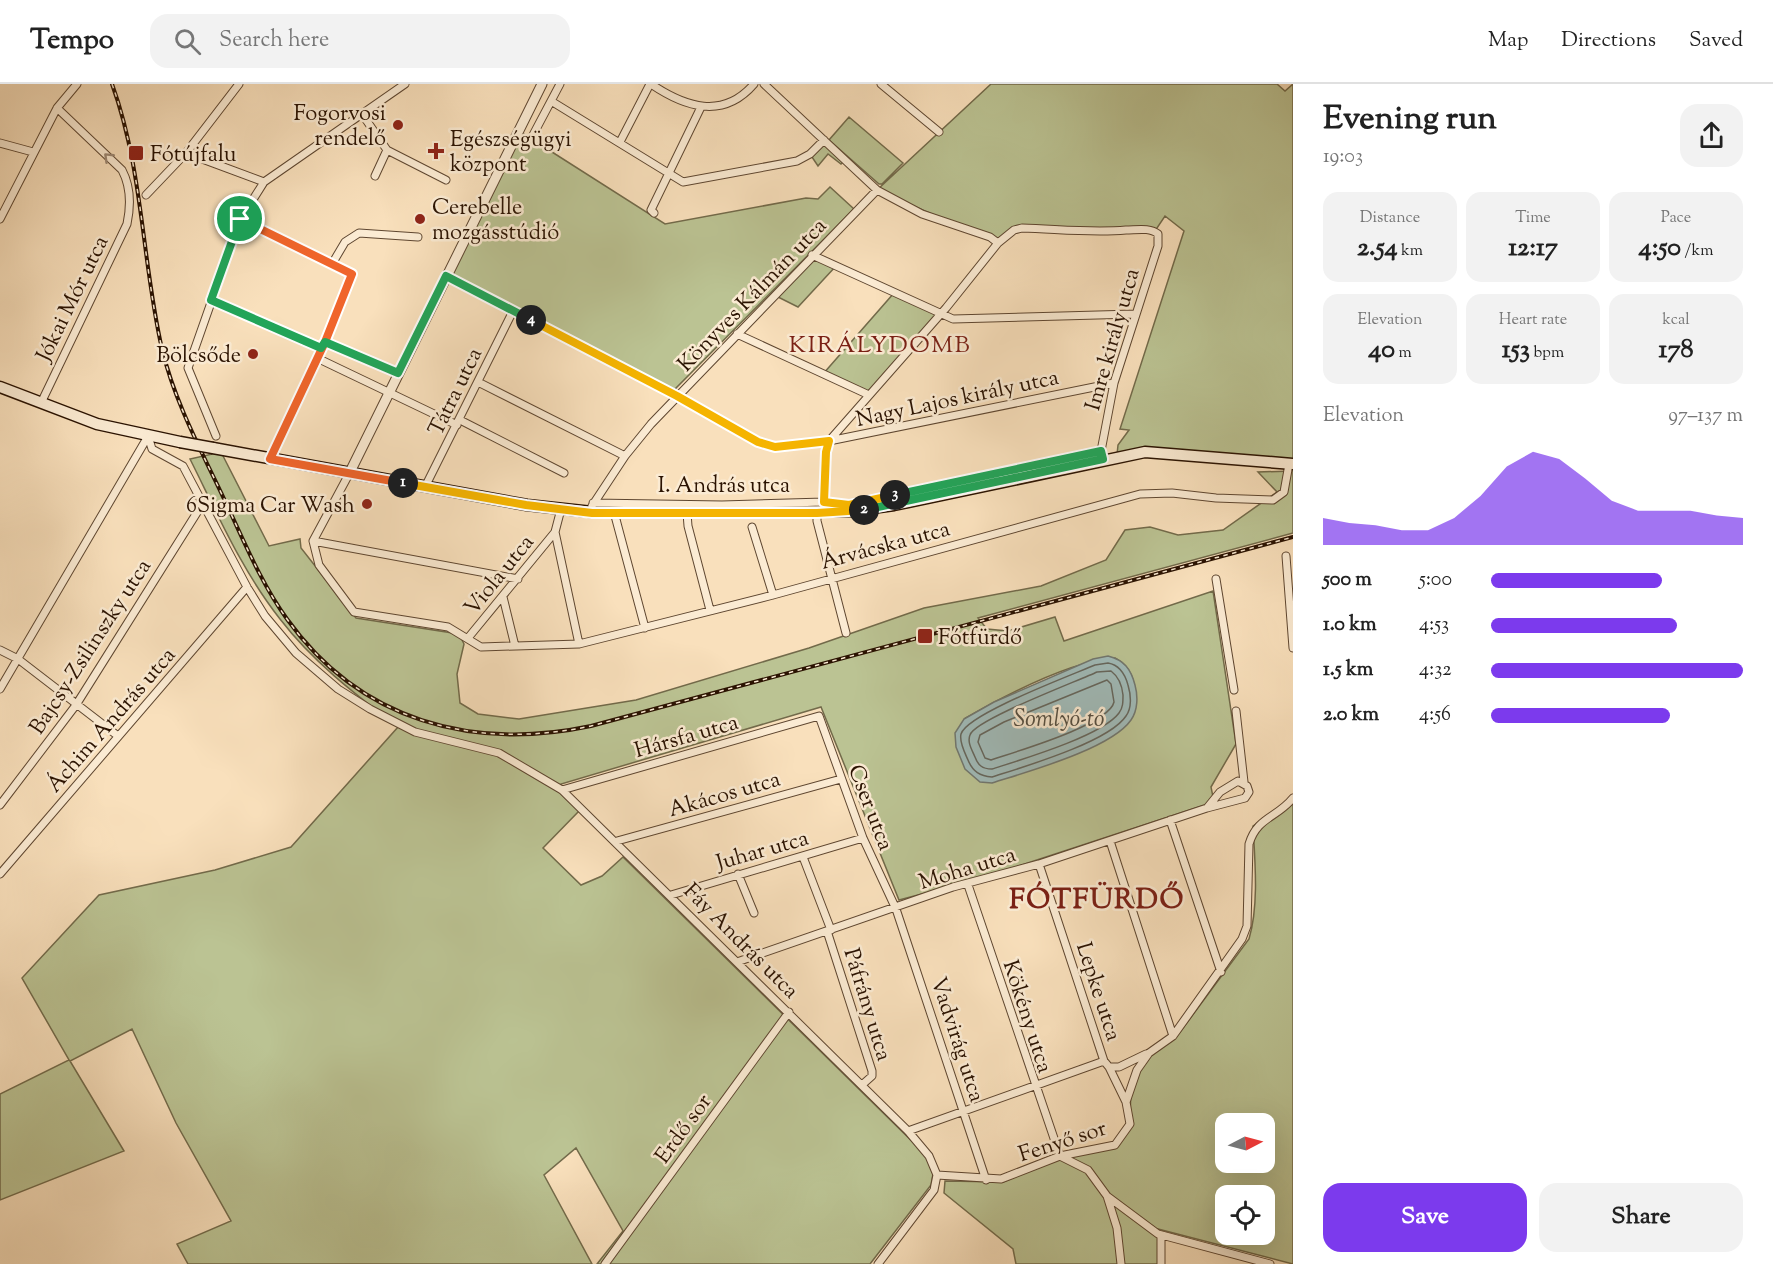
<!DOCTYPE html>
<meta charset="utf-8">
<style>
:root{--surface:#fff;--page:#f2f2f2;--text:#222;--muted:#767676;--line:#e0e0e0;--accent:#7c3aed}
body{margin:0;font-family:"Sorts Mill Goudy",serif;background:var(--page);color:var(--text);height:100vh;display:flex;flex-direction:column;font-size:22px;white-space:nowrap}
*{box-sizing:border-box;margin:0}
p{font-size:20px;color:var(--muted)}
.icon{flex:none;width:33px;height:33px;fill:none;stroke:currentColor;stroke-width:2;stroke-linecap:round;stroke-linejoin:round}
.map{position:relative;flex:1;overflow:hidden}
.details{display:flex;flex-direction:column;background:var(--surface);width:480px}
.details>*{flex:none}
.needle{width:39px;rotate:84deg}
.buttons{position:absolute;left:1215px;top:1029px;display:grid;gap:12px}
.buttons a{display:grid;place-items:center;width:60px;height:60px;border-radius:12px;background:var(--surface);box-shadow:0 6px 24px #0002;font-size:30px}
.pin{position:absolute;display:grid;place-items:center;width:51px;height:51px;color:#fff;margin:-26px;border:3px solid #fff;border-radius:50%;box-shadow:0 2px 6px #0007}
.km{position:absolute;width:30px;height:30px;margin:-15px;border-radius:50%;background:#222;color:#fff;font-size:16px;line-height:30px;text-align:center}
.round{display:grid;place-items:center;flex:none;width:63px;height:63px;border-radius:18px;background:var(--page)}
.headline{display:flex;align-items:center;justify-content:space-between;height:102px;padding:0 30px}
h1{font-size:33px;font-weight:700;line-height:45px}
.stats{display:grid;grid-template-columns:repeat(3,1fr);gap:9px;height:102px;padding:6px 30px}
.stats div{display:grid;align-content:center;border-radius:15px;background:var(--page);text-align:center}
.stats b{font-size:26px;font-weight:700}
.stats small{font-size:16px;font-weight:400}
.stats p{font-size:16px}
.chart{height:168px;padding:12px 30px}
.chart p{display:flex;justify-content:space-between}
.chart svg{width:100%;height:108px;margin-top:6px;fill:var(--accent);opacity:.7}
.cta{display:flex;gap:12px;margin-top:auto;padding:12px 30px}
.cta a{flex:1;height:69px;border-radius:18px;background:var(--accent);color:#fff;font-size:24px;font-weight:700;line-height:69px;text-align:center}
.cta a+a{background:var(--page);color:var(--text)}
ul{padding:0 30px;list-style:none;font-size:20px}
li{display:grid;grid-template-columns:96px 72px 1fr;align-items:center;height:45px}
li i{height:15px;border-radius:8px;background:var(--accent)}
header{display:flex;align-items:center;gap:36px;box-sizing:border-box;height:84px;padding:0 30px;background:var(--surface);border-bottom:2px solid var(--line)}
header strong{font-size:28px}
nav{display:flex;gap:33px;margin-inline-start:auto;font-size:21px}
.search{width:420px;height:54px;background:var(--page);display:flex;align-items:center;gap:15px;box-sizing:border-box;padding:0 21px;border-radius:18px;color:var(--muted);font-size:22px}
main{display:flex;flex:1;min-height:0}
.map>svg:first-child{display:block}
.green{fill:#bbc393;stroke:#726a4a;stroke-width:1.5;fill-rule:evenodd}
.water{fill:#a0bbb9;stroke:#71776f;stroke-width:1.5}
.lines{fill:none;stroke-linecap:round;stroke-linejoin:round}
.shore{stroke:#65665d;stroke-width:1.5}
.minor-casing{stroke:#5e4630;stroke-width:9}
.tertiary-casing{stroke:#5e4630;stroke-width:11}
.secondary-casing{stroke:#2a1201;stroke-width:13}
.minor{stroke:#fbebd3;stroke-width:7}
.tertiary{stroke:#fbebd3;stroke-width:9}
.secondary{stroke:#fbebd3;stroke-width:10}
.rail-casing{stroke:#2a1201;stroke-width:4}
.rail{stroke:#fbebd3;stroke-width:1.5;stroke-dasharray:4.5;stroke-linecap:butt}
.secondary-bridge-casing{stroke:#2a1201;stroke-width:13;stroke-linecap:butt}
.secondary-bridge{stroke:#fbebd3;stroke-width:10}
.oneway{stroke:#9d8974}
.split-1-casing{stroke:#fff;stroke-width:12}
.split-2-casing{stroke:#fff;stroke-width:12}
.split-3-casing{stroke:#fff;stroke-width:12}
.split-4-casing{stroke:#fff;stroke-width:12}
.split-5-casing{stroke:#fff;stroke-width:12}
.split-1{stroke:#f0652b;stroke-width:8}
.split-2{stroke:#f5b400;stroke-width:8}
.split-3{stroke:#22a559;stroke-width:8}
.split-4{stroke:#f5b400;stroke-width:8}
.split-5{stroke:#22a559;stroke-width:8}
.poi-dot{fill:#8f2418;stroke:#fbebd3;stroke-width:2}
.labels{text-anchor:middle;stroke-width:5;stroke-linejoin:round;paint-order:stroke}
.poi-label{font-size:22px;fill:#2a1201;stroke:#fbebd3;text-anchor:start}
.street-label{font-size:22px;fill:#2a1201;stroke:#fbebd3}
.neighbourhood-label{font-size:24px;letter-spacing:1.5px;fill:#7a1f14;stroke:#fbebd3}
.water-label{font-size:24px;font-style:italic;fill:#534d41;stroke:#fbebd3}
.district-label{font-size:28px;font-weight:bold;letter-spacing:1.5px;fill:#7a1f14;stroke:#fbebd3}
</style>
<header>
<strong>Tempo</strong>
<div class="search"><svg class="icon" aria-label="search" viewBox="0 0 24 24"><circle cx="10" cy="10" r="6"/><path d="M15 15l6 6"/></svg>Search here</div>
<nav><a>Map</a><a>Directions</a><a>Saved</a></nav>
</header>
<main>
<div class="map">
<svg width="1293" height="1180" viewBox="0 0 1293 1180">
<rect width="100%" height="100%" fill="#f9e0bc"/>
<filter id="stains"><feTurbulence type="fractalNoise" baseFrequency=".00333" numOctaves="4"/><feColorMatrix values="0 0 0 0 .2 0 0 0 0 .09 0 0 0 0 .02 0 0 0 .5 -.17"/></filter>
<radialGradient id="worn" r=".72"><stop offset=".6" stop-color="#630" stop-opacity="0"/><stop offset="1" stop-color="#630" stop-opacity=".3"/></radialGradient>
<!-- green -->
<path class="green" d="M991,0H1277L1285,7L1293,0V377L1117,371L1118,361L1129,346L1120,345L1184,147L1165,132L1155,147L1022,144L998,159L877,106Z
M849,33L903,79L882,100H879L829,56Z
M519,47L665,140L806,114L818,115L830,103L854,125L674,306L452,191Z
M824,56L846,75L841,80L828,70L818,82L810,70Z
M812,171L836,182L798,223L774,211Z
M894,209L940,231L869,311L823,290Z
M221,368L269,462L300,455L301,464L356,534L459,550L464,560L457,590L460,619L478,630L519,635L636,616L809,564L924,524L1041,502L1106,476L1125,446L1150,443L1178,451L1223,446L1277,408L1258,388L1293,387V449L978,534L987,545L1008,547L1055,533L1064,557L1213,507L1236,660L1211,703L1214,718L979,795L899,816L821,623L561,700L560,709L579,727L543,764L581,801L602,792L623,773L927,1072L933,1090L931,1101L870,1180H597L623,1147L576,1064L544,1091L592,1180H188L177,1160L231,1137L176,1039L132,945L70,977L124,1067L0,1116V1010L69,976L22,894L99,811L215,786L291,763L398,643C355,610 313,578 280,535C242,487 217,429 190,375ZM1115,574C1133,583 1135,600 1136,618L964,635C1004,612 1070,577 1115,574Z
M1293,714V1180L1158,1145V1180H1016L1013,1165L944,1109L945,1097L1003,1098L1070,1070L1114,1060L1130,1034L1131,1004L1138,990L1149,973L1180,948L1249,855C1259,822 1255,777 1253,742ZM1226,1040H1264V1078H1226ZM1226,1112H1264V1150H1226Z"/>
<!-- water -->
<path class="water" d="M1108,572C1124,576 1131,585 1135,601C1138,612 1138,626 1131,636C1111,665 1026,688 992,699L980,698L965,685L956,663L955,649L964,635L994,618L1093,575Z"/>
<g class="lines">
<!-- shore -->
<path class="shore" d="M1108,579C1120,581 1125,590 1128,601C1131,611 1132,624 1126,632C1109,658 1023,683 992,693C980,692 973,688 968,676C965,669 959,658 961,650C967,630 1072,591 1095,581Z
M1111,587C1119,593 1122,601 1123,611C1123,618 1123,624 1119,629C1102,652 1020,676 992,685C982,685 978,681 975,673C972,666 967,658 970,651C974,636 1078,597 1097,588Z
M1107,596L1111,600L1114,618C1109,641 1014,668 991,676L985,674L978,658L980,651L1004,638Z"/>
<defs>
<path id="minor" d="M651,0C685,23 723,36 754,0
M764,0L877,106L922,130L990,153L998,159
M881,0L939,48
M551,17L683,98L797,77L810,70L824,56
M362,30L387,66L446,96
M533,51L560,0
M620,58L650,0
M0,59L33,68
M186,69L264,98
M375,92L387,66
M146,111L186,69L239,0
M654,129L651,126L701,23
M0,135L57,24L77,0
M240,136L352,190L325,258L270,375
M812,171L953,235L1134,230
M332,180L345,158L359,149L418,153
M446,192L677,312L758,358L775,363L829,357L1114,299
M211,216L321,264
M737,250L869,311
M325,258L398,289
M317,274L457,341
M478,298L625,372
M41,319L127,140C131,121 131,103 122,86L57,24
M460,336L564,389
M148,352L152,365L183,382L247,503L265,532L296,569L338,605L370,625L415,648L499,669L562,706L908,1047L929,1072L937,1091
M216,352L188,284L240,136L264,98L405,0
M349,390L313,457L319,481L354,528L448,543L481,563L579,560L773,511L1140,410L1172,409L1216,414L1273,416L1284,408L1289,380
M425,403L513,227
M824,418L826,368L829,357L946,224L998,159L1014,146L1022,144C1058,145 1091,149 1126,146C1136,146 1150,143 1158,150V162L1114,299L1101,367L1103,375
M593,419L722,421L824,418L849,421L1101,367
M592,422L625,372L651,340L877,106
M561,425L555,448L579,560
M614,428L645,544
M687,429L688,442L710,526
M817,429V437L846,549
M752,443L773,511
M313,457L518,495
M1286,472L1293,564
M1216,495L1234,606
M503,513L515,562
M468,554L555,448
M0,566L18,575L118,652
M0,605L147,354
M1236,627L1244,698
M562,706L819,632L863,754L896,825L986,1096
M0,721L76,621L203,419
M1170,736L1221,888
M617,757L841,695
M1110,757L1173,952
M803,773L831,846
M1039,780L1104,977
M0,790L247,503
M738,790L754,829
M968,801L1060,1072L1088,1086L1107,1112L1158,1150L1270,1180
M671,811L863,754
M827,847L872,987V992L863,1000
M737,878L953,803L1039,780L1207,724L1220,708L1238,697L1247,702L1249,708L1245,714L1207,724
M1109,983L1126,1018
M908,1047L1104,977L1109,983H1119L1146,970
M937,1091L1001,1095L1060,1072L1115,1061L1130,1040L1126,1018L1137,986L1149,969L1173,952L1242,855L1247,842L1249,760C1257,733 1277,734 1293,714
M1107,1112L1117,1144L1121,1180
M1161,1151V1180
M605,1180L789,928
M878,1180L934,1106L937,1091"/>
<path id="tertiary" d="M349,390L542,0"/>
<path id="secondary" d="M0,303L97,340L180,358
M213,364L527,421L592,428L850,427L894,421L1145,368L1293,380"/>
</defs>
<!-- minor casing -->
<use href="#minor" class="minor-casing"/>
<!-- tertiary casing -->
<use href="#tertiary" class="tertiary-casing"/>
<!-- secondary casing -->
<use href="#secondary" class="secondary-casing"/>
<!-- minor -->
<use href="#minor" class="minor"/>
<!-- tertiary -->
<use href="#tertiary" class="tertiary"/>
<!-- secondary -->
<use href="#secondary" class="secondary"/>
<defs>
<path id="rail" d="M112,0C143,85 142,178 162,265C175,319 202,368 225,417C244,457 261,499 287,535C360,637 472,667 591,642L1293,453"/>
</defs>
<!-- rail casing -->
<use href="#rail" class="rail-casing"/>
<!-- rail -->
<use href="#rail" class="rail"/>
<defs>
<path id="secondary-bridge" d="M180,358L213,364"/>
</defs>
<!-- secondary-bridge casing -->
<use href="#secondary-bridge" class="secondary-bridge-casing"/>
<!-- secondary-bridge -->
<use href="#secondary-bridge" class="secondary-bridge"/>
</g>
<!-- one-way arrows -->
<defs><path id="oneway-chevron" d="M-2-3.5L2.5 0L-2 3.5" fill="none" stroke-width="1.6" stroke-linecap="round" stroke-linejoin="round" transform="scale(1.5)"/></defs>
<use class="oneway" href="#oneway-chevron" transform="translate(108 73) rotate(-136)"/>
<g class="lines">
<defs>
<path id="split-1" d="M240,135L352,190L325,258L270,375L403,399"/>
<path id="split-2" d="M403,399L526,421L592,429H817L864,426"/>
<path id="split-3" d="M864,426L1103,375L1101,367L895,411"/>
<path id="split-4" d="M531,236L677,312L758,358L775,363L829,357L826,368L824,418L849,421L895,411"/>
<path id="split-5" d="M240,135L211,216L321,264L325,258L398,289L446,192L531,236"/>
</defs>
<!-- split-1 casing -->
<use href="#split-1" class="split-1-casing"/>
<!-- split-2 casing -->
<use href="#split-2" class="split-2-casing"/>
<!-- split-3 casing -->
<use href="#split-3" class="split-3-casing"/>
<!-- split-4 casing -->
<use href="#split-4" class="split-4-casing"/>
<!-- split-5 casing -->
<use href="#split-5" class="split-5-casing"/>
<!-- split-1 -->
<use href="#split-1" class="split-1"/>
<!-- split-2 -->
<use href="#split-2" class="split-2"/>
<!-- split-3 -->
<use href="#split-3" class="split-3"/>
<!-- split-4 -->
<use href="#split-4" class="split-4"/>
<!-- split-5 -->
<use href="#split-5" class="split-5"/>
</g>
<!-- markers -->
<g class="poi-dot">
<circle cx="398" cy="41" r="6"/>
<path d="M433 58h6v6h6v6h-6v6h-6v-6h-6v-6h6z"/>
<rect x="128" y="61" width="16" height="16" rx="3"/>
<circle cx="420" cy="135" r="6"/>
<circle cx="253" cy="270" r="6"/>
<circle cx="367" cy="420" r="6"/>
<rect x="917" y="544" width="16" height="16" rx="3"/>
</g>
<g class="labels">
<!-- poi labels -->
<g class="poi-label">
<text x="386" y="36" text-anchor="end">Fogorvosi<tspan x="386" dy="25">rendelő</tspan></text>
<text x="450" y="62">Egészségügyi<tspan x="450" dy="25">központ</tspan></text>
<text x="150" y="77">Fótújfalu</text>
<text x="432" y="130">Cerebelle<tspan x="432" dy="25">mozgásstúdió</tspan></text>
<text x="241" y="278" text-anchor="end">Bölcsőde</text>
<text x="355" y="428" text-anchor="end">6Sigma Car Wash</text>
<text x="938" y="560">Fótfürdő</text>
</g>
<!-- street labels -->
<g class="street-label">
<text transform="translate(751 210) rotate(-46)" y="8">Könyves Kálmán utca</text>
<text transform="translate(71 214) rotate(-64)" y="8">Jókai Mór utca</text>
<text transform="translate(1111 255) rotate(-74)" y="8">Imre király utca</text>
<text transform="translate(454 307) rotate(-64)" y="8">Tátra utca</text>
<text transform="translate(957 313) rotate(-12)" y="8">Nagy Lajos király utca</text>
<text x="724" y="408">I. András utca</text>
<text transform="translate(885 460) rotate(-15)" y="8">Árvácska utca</text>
<text transform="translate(498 490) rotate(-51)" y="8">Viola utca</text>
<text transform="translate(89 562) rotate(-57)" y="8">Bajcsy-Zsilinszky utca</text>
<text transform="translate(110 635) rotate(-49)" y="8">Áchim András utca</text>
<text transform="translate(686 651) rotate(-16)" y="8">Hársfa utca</text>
<text transform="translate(724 709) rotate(-16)" y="8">Akácos utca</text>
<text transform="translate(872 723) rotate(69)" y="8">Cser utca</text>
<text transform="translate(762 765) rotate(-16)" y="8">Juhar utca</text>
<text transform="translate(967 783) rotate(-17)" y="8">Moha utca</text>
<text transform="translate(742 856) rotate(45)" y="8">Fáy András utca</text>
<text transform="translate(1100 907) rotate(72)" y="8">Lepke utca</text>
<text transform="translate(869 920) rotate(73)" y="8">Páfrány utca</text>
<text transform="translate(1029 932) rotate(72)" y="8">Kökény utca</text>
<text transform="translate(959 955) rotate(72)" y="8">Vadvirág utca</text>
<text transform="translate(682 1044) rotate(-54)" y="8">Erdő sor</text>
<text transform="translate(1062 1056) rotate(-18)" y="8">Fenyő sor</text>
</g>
<!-- neighbourhood labels -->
<g class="neighbourhood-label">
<text x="880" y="268">KIRÁLYDOMB</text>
</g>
<!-- water labels -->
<g class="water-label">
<text x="1059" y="642">Somlyó-tó</text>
</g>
<!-- district labels -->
<g class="district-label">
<text x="1097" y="824">FÓTFÜRDŐ</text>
</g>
</g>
<rect width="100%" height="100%" filter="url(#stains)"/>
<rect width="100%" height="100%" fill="url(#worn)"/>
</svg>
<div class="buttons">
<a><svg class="needle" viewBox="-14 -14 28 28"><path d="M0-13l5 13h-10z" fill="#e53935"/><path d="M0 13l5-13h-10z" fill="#767676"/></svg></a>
<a><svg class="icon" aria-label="locate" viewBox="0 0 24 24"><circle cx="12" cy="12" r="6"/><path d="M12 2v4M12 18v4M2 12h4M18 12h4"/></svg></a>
</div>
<div class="pin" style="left:240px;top:135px;background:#1e9e55"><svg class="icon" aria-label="arrive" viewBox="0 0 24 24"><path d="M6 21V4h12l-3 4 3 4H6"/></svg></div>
<b class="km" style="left:403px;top:399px">1</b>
<b class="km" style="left:864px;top:426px">2</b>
<b class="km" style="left:895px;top:411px">3</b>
<b class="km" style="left:531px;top:236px">4</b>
</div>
<section class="details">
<div class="headline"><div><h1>Evening run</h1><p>19:03</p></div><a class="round"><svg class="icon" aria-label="share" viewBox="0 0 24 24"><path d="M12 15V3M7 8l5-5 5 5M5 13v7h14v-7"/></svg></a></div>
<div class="stats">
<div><p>Distance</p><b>2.54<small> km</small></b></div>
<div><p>Time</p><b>12:17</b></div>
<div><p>Pace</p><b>4:50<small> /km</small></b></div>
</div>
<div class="stats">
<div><p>Elevation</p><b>40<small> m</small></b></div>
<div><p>Heart rate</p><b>153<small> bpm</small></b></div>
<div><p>kcal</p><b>178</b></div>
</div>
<div class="chart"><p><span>Elevation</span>97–137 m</p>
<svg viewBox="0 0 160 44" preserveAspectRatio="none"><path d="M0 44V33L10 35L20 36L30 38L40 38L50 33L60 24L70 12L80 6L90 9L100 17L110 26L120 30L130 30L140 30L150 32L160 33V44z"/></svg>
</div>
<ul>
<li><b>500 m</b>5:00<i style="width:68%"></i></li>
<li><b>1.0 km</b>4:53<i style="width:74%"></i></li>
<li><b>1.5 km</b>4:32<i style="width:100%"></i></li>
<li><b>2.0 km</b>4:56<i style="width:71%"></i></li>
</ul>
<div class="cta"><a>Save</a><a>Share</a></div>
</section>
</main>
